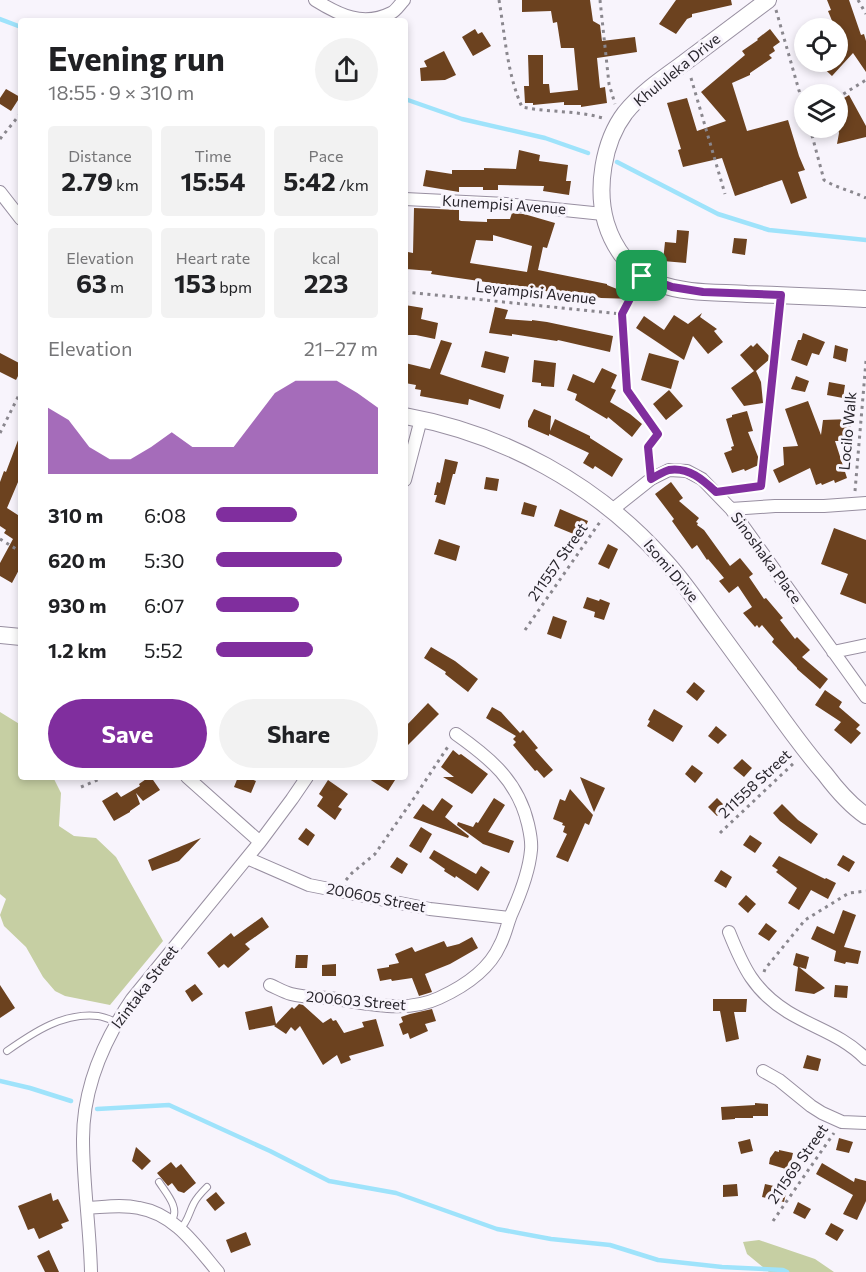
<!DOCTYPE html>
<meta charset="utf-8">
<style>
:root{--surface:#fff;--page:#f2f2f2;--text:#202124;--muted:#757577;--accent:#802e9e}
body{margin:0;font-family:Commissioner,sans-serif;background:var(--page);color:var(--text);height:100vh;display:flex;flex-direction:column;font-size:22px;white-space:nowrap}
*{box-sizing:border-box;margin:0}
p{font-size:20px;color:var(--muted)}
.icon{flex:none;width:33px;height:33px;fill:none;stroke:currentColor;stroke-width:2;stroke-linecap:round;stroke-linejoin:round}
.map{position:relative;flex:1;overflow:hidden}
.side{position:absolute;left:18px;top:18px;width:390px;height:762px;display:flex;flex-direction:column;background:var(--surface);border-radius:6px;box-shadow:0 3px 9px #0003}
.side>*{flex:none}
.tools{position:absolute;left:794px;top:18px;display:grid;gap:12px}
.tools a{display:grid;place-items:center;width:54px;height:54px;border-radius:50%;background:var(--surface);box-shadow:0 3px 9px #0003;font-size:30px}
.pin{position:absolute;display:grid;place-items:center;width:51px;height:51px;color:#fff;margin:-26px;border-radius:12px;box-shadow:0 3px 9px #0006}
.round{display:grid;place-items:center;flex:none;width:63px;height:63px;border-radius:32px;background:var(--page)}
.headline{display:flex;align-items:center;justify-content:space-between;height:102px;padding:0 30px}
h1{font-size:33px;font-weight:700;line-height:45px}
.figures{display:grid;grid-template-columns:repeat(3,1fr);gap:9px;height:102px;padding:6px 30px}
.figures div{display:grid;align-content:center;border-radius:6px;background:var(--page);text-align:center}
.figures b{font-size:26px;font-weight:700}
.figures small{font-size:16px;font-weight:400}
.figures p{font-size:16px}
.chart{height:168px;padding:12px 30px}
.chart p{display:flex;justify-content:space-between}
.chart svg{width:100%;height:108px;margin-top:6px;fill:var(--accent);opacity:.7}
.action{display:flex;gap:12px;margin-top:auto;padding:12px 30px}
.action a{flex:1;height:69px;border-radius:36px;background:var(--accent);color:#fff;font-size:24px;font-weight:700;line-height:69px;text-align:center}
.action a+a{background:var(--page);color:var(--text)}
ul{padding:0 30px;list-style:none;font-size:20px}
li{display:grid;grid-template-columns:96px 72px 1fr;align-items:center;height:45px}
li i{height:15px;border-radius:8px;background:var(--accent)}
.map>svg:first-child{display:block}
.green{fill:#c6cfa3}
.lines{fill:none;stroke-linecap:round;stroke-linejoin:round}
.stream{stroke:#9fe3fb;stroke-width:4.5}
.building{fill:#6c421f;fill-rule:evenodd}
.service-casing{stroke:#988fa1;stroke-width:8}
.minor-casing{stroke:#988fa1;stroke-width:14}
.tertiary-casing{stroke:#988fa1;stroke-width:18}
.path{stroke:#8a878e;stroke-width:3;stroke-dasharray:3 4.5;stroke-linecap:butt}
.service{stroke:#fff;stroke-width:6}
.minor{stroke:#fff;stroke-width:12}
.tertiary{stroke:#fff;stroke-width:16}
.route-casing{stroke:#fff;stroke-width:12}
.route{stroke:#802e9e;stroke-width:8}
.labels{text-anchor:middle;stroke-width:6;stroke-linejoin:round;paint-order:stroke}
.street-label{font-size:15px;fill:#28252c;stroke:#f8f4fc}
</style>
<div class="map">
<svg width="866" height="1272" viewBox="0 0 866 1272">
<rect width="100%" height="100%" fill="#f8f4fc"/>
<!-- green -->
<path class="green" d="M0,712L21,725V777H53L61,793L59,826L74,836L96,838L116,857L163,941L110,1005L65,996L55,991L43,977L26,947L4,926L0,915L6,899L0,894Z
M759,1240L815,1259L834,1272H769L747,1254L743,1242Z"/>
<g class="lines">
<!-- stream -->
<path class="stream" d="M0,19L21,27
M405,99L462,119L545,138L588,153
M617,162L718,214L769,230L866,240
M0,1081L30,1088L71,1101
M97,1109L169,1105L270,1151L329,1181L396,1193L497,1229L551,1239L610,1245L658,1260L722,1267L783,1270L787,1272"/>
</g>
<!-- building -->
<path class="building" d="M522,0H590L593,21L600,25L602,41L635,37L637,52L597,58L600,88L605,87L607,103L581,107V105H564V102L533,105V103H525L524,86H529L528,55H543V84H549L550,93L578,90L574,48H561L557,22L553,23L551,11L522,12Z
M676,0H731L732,5L692,14V17L687,19L676,34L659,24Z
M827,0H849L861,35L864,34L866,41V72L853,53L832,76L817,62H837V28H835L828,11L831,10Z
M475,29L478,34L482,32L491,46L473,56L462,37Z
M770,29L780,42L773,47L775,51L769,55L772,58L750,73V75L732,83L747,131L788,120L799,156L805,170L798,172L807,198L791,204L782,180L735,196L722,158L683,167L678,150L681,149L667,103L687,98L697,131L726,121L701,92L745,55L742,51L758,40L757,39Z
M444,51L456,75L445,80L421,81L420,68L427,67L424,61Z
M6,89L20,97L11,111L0,104V98Z
M849,95L866,126V137L837,144L839,133L837,123V102Z
M519,150L540,155L539,161L568,165L566,181H571L569,195L543,191L544,186L498,185V190H483V187H459V192L423,186L426,170L452,174V170H484V168L516,169Z
M414,208L459,210V220L461,221L487,222V219H510L512,213L524,214L555,223L547,248L543,247L538,270L607,284V285L637,297L636,299L601,298L574,291L572,303L554,300L556,293L513,285V286L431,274L432,271L406,269L408,252L413,253ZM493,235L532,246L527,272L470,263L476,240L493,241Z
M677,230L689,231L686,263L663,261L665,242L676,243Z
M734,238L747,239L745,255L732,253Z
M405,305L423,308L421,319L438,323L435,339L416,335H405Z
M495,307L508,310L505,319L532,321V320L547,322L613,336L610,352L558,340L557,341L512,334V336L489,333Z
M702,313L700,317L717,329L714,331L723,342L708,354L693,336L684,360L636,328L644,316L664,330L674,315L688,324Z
M803,333L825,342L819,355L812,353L807,366L791,360L798,340H801Z
M441,340L452,343L440,374L504,395L500,409L469,399L468,405L420,396L421,390L415,389L416,385L405,383V363L430,369Z
M757,343L771,358L756,371L761,382L763,403L744,406L731,388L754,371L740,355L751,345L753,347Z
M835,345L848,349L846,362L833,358Z
M485,351L509,357L505,373L481,367Z
M0,353L21,364V370L16,380L0,372Z
M649,353L679,361L671,389L641,380Z
M534,360L556,363L554,387L541,386V383L532,382Z
M602,368L617,375L611,388L616,390L610,402L630,414L642,424L632,437L608,417L607,419L575,400L577,394L567,390L573,374L594,383Z
M796,376L809,381L805,392L791,389Z
M829,382L845,385L843,398L827,395Z
M669,390L683,406L666,420L653,404Z
M808,401L821,435L823,420L850,419L851,432H845L846,441H835L847,478L835,483L834,480L822,485L821,483L816,485L810,468L779,483L773,470L784,465L783,447L798,446L785,409Z
M534,409L551,416L550,431L555,419L590,436V438L623,459L612,477L595,466L593,469L583,463L589,453L549,434V436L528,427V421Z
M747,411L753,431L748,432L761,464L745,471L744,469L732,473L724,453L732,450L731,447L734,446L726,419L732,417V415Z
M20,435L21,475L7,508L21,517V566L12,583L0,576V563L13,539L4,533L6,530L0,526V482L4,471L6,472Z
M445,459L458,462L455,474H453L445,505L435,502L437,495H434L437,482L440,483Z
M486,477L499,479L497,491L484,489Z
M671,482L683,498L679,501L699,518L696,522L698,523L697,525L704,530L730,566L740,558L753,574L749,577L764,599L766,598L783,618L780,620L795,639L797,637L810,650L802,657L828,679L820,689L797,669V668L772,642L774,639L762,625L759,628L757,625L755,627L743,613L752,607L738,586L729,593L719,581L724,578L708,559L707,560L697,545L692,549L672,521L674,519L655,494Z
M524,502L537,506L534,517L521,514Z
M560,509L588,521L581,537L554,526Z
M834,528L866,540V604L840,594L848,574L821,564Z
M439,539L460,546L456,561L434,554Z
M608,544L618,549L609,569L598,564Z
M587,597L599,601L600,599L610,603L604,620L594,617L595,612L583,608Z
M553,616L567,621L561,639L547,634Z
M431,647L455,661L478,679L468,692L445,674L446,672L424,658Z
M694,682L705,691L697,701L686,692Z
M825,690L842,702L839,707L860,725L856,729L861,733L851,744L834,730L841,722L815,705Z
M428,703L439,714L405,748V727Z
M492,707L501,712L520,733L523,730L538,748L535,750L553,770L544,778L537,770L535,771L513,745L516,742L513,739L516,736L486,718Z
M654,709L683,726L673,742L647,726L650,721L648,720Z
M716,726L727,735L718,744L708,736Z
M453,750L459,755L461,754L488,774L472,794L443,777H454L441,767Z
M742,759L752,768L744,777L733,768Z
M692,765L703,773L695,783L685,774Z
M149,777H151L160,790L143,801L136,793L140,804L130,811V812L114,821L102,801L117,792L121,797L140,786L139,784Z
M238,777H246L256,781L251,793L234,787Z
M366,777H397L388,791Z
M580,777L605,788L594,812Z
M328,780L348,794L338,807L342,809L335,820L317,806L323,797L319,794Z
M570,789L593,815L589,825L585,823L568,862L556,857L567,834L563,832L565,826L562,825L563,823L553,819L560,799L565,801Z
M442,798L453,806L445,817L469,836L468,838L413,818L423,804L433,811Z
M494,798L505,805L488,832L514,841L509,853L483,844L457,825L458,822L473,827L476,822L478,823Z
M717,798L726,807L717,816L708,807Z
M782,804L798,820L818,834L811,844L780,821L773,813Z
M421,827L432,834L421,853L409,846Z
M306,828L315,835L308,846L298,839Z
M750,835L762,843L755,853L743,845Z
M201,838L179,861L152,871L148,860Z
M434,850L476,874L481,866L490,872L478,891L456,876L455,878L444,871L445,869L429,858Z
M843,855L855,862L849,872L837,865Z
M779,856L825,879L826,878L836,883L828,899L811,890L799,910L788,903L797,888L776,872L778,870L772,866Z
M397,857L408,864L402,874L390,867Z
M721,870L732,877L726,888L714,881Z
M746,895L756,904L748,913L738,904Z
M843,910L856,915L844,947L861,951L858,964L846,962L845,964L834,961L836,951L811,939L817,926L834,934Z
M262,917L269,927L245,944L250,949L228,968L224,964L219,968L207,953L231,933L234,937Z
M766,923L777,931L769,941L758,934Z
M472,937L478,948L450,964L425,974L432,992L419,996L412,978L392,981L391,979L380,981L377,969L389,967V965L399,963L395,954L412,947L415,952L444,941L447,947L459,944Z
M796,953L809,957L806,969L799,967L825,988L814,994L795,991L798,967L793,965Z
M296,955H308L307,968H295Z
M336,964V976H322V965Z
M195,984L203,994L192,1002L185,991Z
M0,985L15,1008L0,1018Z
M835,985L848,986L847,998L834,997Z
M713,999H747L746,1012H734L739,1039L726,1042L720,1011H713Z
M299,1004L303,1005L323,1023L331,1018L333,1021L336,1020L344,1033L364,1027L362,1022L376,1019L384,1046L349,1056L351,1060L341,1064L337,1055L323,1065L300,1026L295,1031L291,1027L286,1034L274,1026L275,1025L249,1030L245,1012L272,1006L276,1024L292,1007L294,1009Z
M432,1009L436,1021L425,1024L428,1031L410,1039L408,1033L403,1035L399,1024L403,1022L401,1017L410,1014Z
M807,1055L821,1059L818,1071L803,1068Z
M755,1103L768,1104V1116H753V1118H735V1119L722,1120L721,1107L755,1105Z
M839,1138L853,1142L849,1153L836,1150Z
M750,1139L753,1151L741,1154L738,1142Z
M136,1147L151,1161L142,1170L132,1161Z
M779,1150L793,1153L789,1170L769,1164L770,1158L775,1151L779,1152Z
M171,1162L176,1168L181,1164L196,1183L184,1193L178,1191L172,1183L168,1186L157,1173Z
M822,1163L854,1182L855,1178L866,1181V1201L857,1220L843,1214L853,1195L816,1174Z
M737,1184L738,1196L723,1197V1185Z
M765,1184L787,1189L784,1202L762,1197Z
M216,1192L225,1203L215,1211L206,1200Z
M51,1193L53,1201L58,1199L69,1221L61,1224L63,1228L39,1239L34,1228L28,1230L18,1206Z
M798,1202L811,1209L805,1219L793,1213Z
M831,1223L844,1230L837,1241L825,1234Z
M246,1232L251,1245L231,1253L226,1240Z
M49,1250L59,1272H45L37,1256Z"/>
<g class="lines">
<defs>
<path id="service" d="M7,1051C34,1032 64,1012 98,1016C105,1017 111,1020 116,1022
M159,1182C166,1193 181,1209 171,1221
M180,1229C188,1222 189,1212 194,1203C197,1197 202,1192 207,1187"/>
<path id="minor" d="M315,0C339,15 363,27 391,13C396,11 400,4 404,0
M0,192L21,219
M405,199L506,204L603,214
M405,480L421,419
M731,509L775,506H824L866,503
M612,510L651,479L669,470L687,471L702,479L731,509L866,697
M833,652L866,645
M187,777L260,842
M247,858L309,885L430,909L510,918
M729,932C743,967 754,991 788,1012C816,1029 842,1035 866,1059
M270,985C277,988 284,992 291,994C306,998 321,997 336,999C371,1004 407,1013 439,998C463,987 489,970 500,945C505,936 507,925 511,915C520,895 529,873 531,850C532,841 530,833 528,824C518,781 490,758 456,734
M763,1071L779,1080L811,1106L822,1113L842,1122L866,1123
M87,1208C105,1207 122,1204 139,1208C175,1214 196,1246 218,1272
M91,1272C90,1228 83,1184 83,1139C83,1088 104,1040 132,999L260,842L292,799L307,777"/>
<path id="tertiary" d="M768,0C740,21 712,42 684,63C663,78 641,93 625,113C603,142 596,189 606,223C614,249 631,272 657,283C685,294 718,292 747,294C787,295 826,297 866,299
M405,416C504,434 596,484 663,559C683,580 699,605 716,628C734,653 752,677 770,702C787,726 805,751 825,774C837,790 850,805 866,816
M0,635L21,637"/>
</defs>
<!-- service casing -->
<use href="#service" class="service-casing"/>
<!-- minor casing -->
<use href="#minor" class="minor-casing"/>
<!-- tertiary casing -->
<use href="#tertiary" class="tertiary-casing"/>
<!-- path -->
<path class="path" d="M499,0C505,35 507,74 522,107C550,113 579,110 606,119
M600,0L609,84L615,104
M858,0L866,14
M776,10L804,108
M691,78L725,194
M837,98L866,80
M810,128L824,180C837,188 852,191 866,198
M0,139L21,113
M405,292L622,314L636,288
M622,314L627,390L658,434L648,447L650,466
M0,433L21,391
M730,490L761,486L780,309
M855,491L866,361
M0,539L21,552
M525,630L602,519
M81,787L104,777
M720,833L796,761
M346,880L352,873L375,854L414,798L449,745
M764,972L765,969L805,920L849,893L866,891
M773,1221L834,1133"/>
<!-- service -->
<use href="#service" class="service"/>
<!-- minor -->
<use href="#minor" class="minor"/>
<!-- tertiary -->
<use href="#tertiary" class="tertiary"/>
</g>
<g class="lines">
<defs>
<path id="route" d="M642,276L672,287L703,292L781,295L761,486L716,492C703,480 689,467 669,470C663,472 656,476 651,479L648,447L658,434L627,390L622,314Z"/>
</defs>
<!-- route casing -->
<use href="#route" class="route-casing"/>
<!-- route -->
<use href="#route" class="route"/>
</g>
<g class="labels">
<!-- street labels -->
<g class="street-label">
<text transform="translate(677 70) rotate(-39)" y="5">Khululeka Drive</text>
<text transform="translate(504 205) rotate(4)" y="5">Kunempisi Avenue</text>
<text transform="translate(536 293) rotate(6)" y="5">Leyampisi Avenue</text>
<text transform="translate(848 431) rotate(-85)" y="5">Locilo Walk</text>
<text transform="translate(766 558) rotate(54)" y="5">Sinoshaka Place</text>
<text transform="translate(558 562) rotate(-55)" y="5">211557 Street</text>
<text transform="translate(671 571) rotate(50)" y="5">Isomi Drive</text>
<text transform="translate(755 784) rotate(-43)" y="5">211558 Street</text>
<text transform="translate(376 898) rotate(11)" y="5">200605 Street</text>
<text transform="translate(145 987) rotate(-53)" y="5">Izintaka Street</text>
<text transform="translate(356 1001) rotate(5)" y="5">200603 Street</text>
<text transform="translate(798 1164) rotate(-55)" y="5">211569 Street</text>
</g>
</g>
</svg>
<div class="tools">
<a><svg class="icon" aria-label="locate" viewBox="0 0 24 24"><circle cx="12" cy="12" r="6"/><path d="M12 2v4M12 18v4M2 12h4M18 12h4"/></svg></a>
<a><svg class="icon" aria-label="layers" viewBox="0 0 24 24"><path d="M12 4l9 5-9 5-9-5zM3 14l9 5 9-5"/></svg></a>
</div>
<div class="pin" style="left:642px;top:276px;background:#1e9e55"><svg class="icon" aria-label="arrive" viewBox="0 0 24 24"><path d="M6 21V4h12l-3 4 3 4H6"/></svg></div>
<section class="side">
<div class="headline"><div><h1>Evening run</h1><p>18:55 · 9 × 310 m</p></div><a class="round"><svg class="icon" aria-label="share" viewBox="0 0 24 24"><path d="M12 15V3M7 8l5-5 5 5M5 13v7h14v-7"/></svg></a></div>
<div class="figures">
<div><p>Distance</p><b>2.79<small> km</small></b></div>
<div><p>Time</p><b>15:54</b></div>
<div><p>Pace</p><b>5:42<small> /km</small></b></div>
</div>
<div class="figures">
<div><p>Elevation</p><b>63<small> m</small></b></div>
<div><p>Heart rate</p><b>153<small> bpm</small></b></div>
<div><p>kcal</p><b>223</b></div>
</div>
<div class="chart"><p><span>Elevation</span>21–27 m</p>
<svg viewBox="0 0 160 44" preserveAspectRatio="none"><path d="M0 44V17L10 22L20 33L30 38L40 38L50 33L60 27L70 33L80 33L90 33L100 22L110 11L120 6L130 6L140 6L150 11L160 17V44z"/></svg>
</div>
<ul>
<li><b>310 m</b>6:08<i style="width:50%"></i></li>
<li><b>620 m</b>5:30<i style="width:78%"></i></li>
<li><b>930 m</b>6:07<i style="width:51%"></i></li>
<li><b>1.2 km</b>5:52<i style="width:60%"></i></li>
</ul>
<div class="action"><a>Save</a><a>Share</a></div>
</section>
</div>
